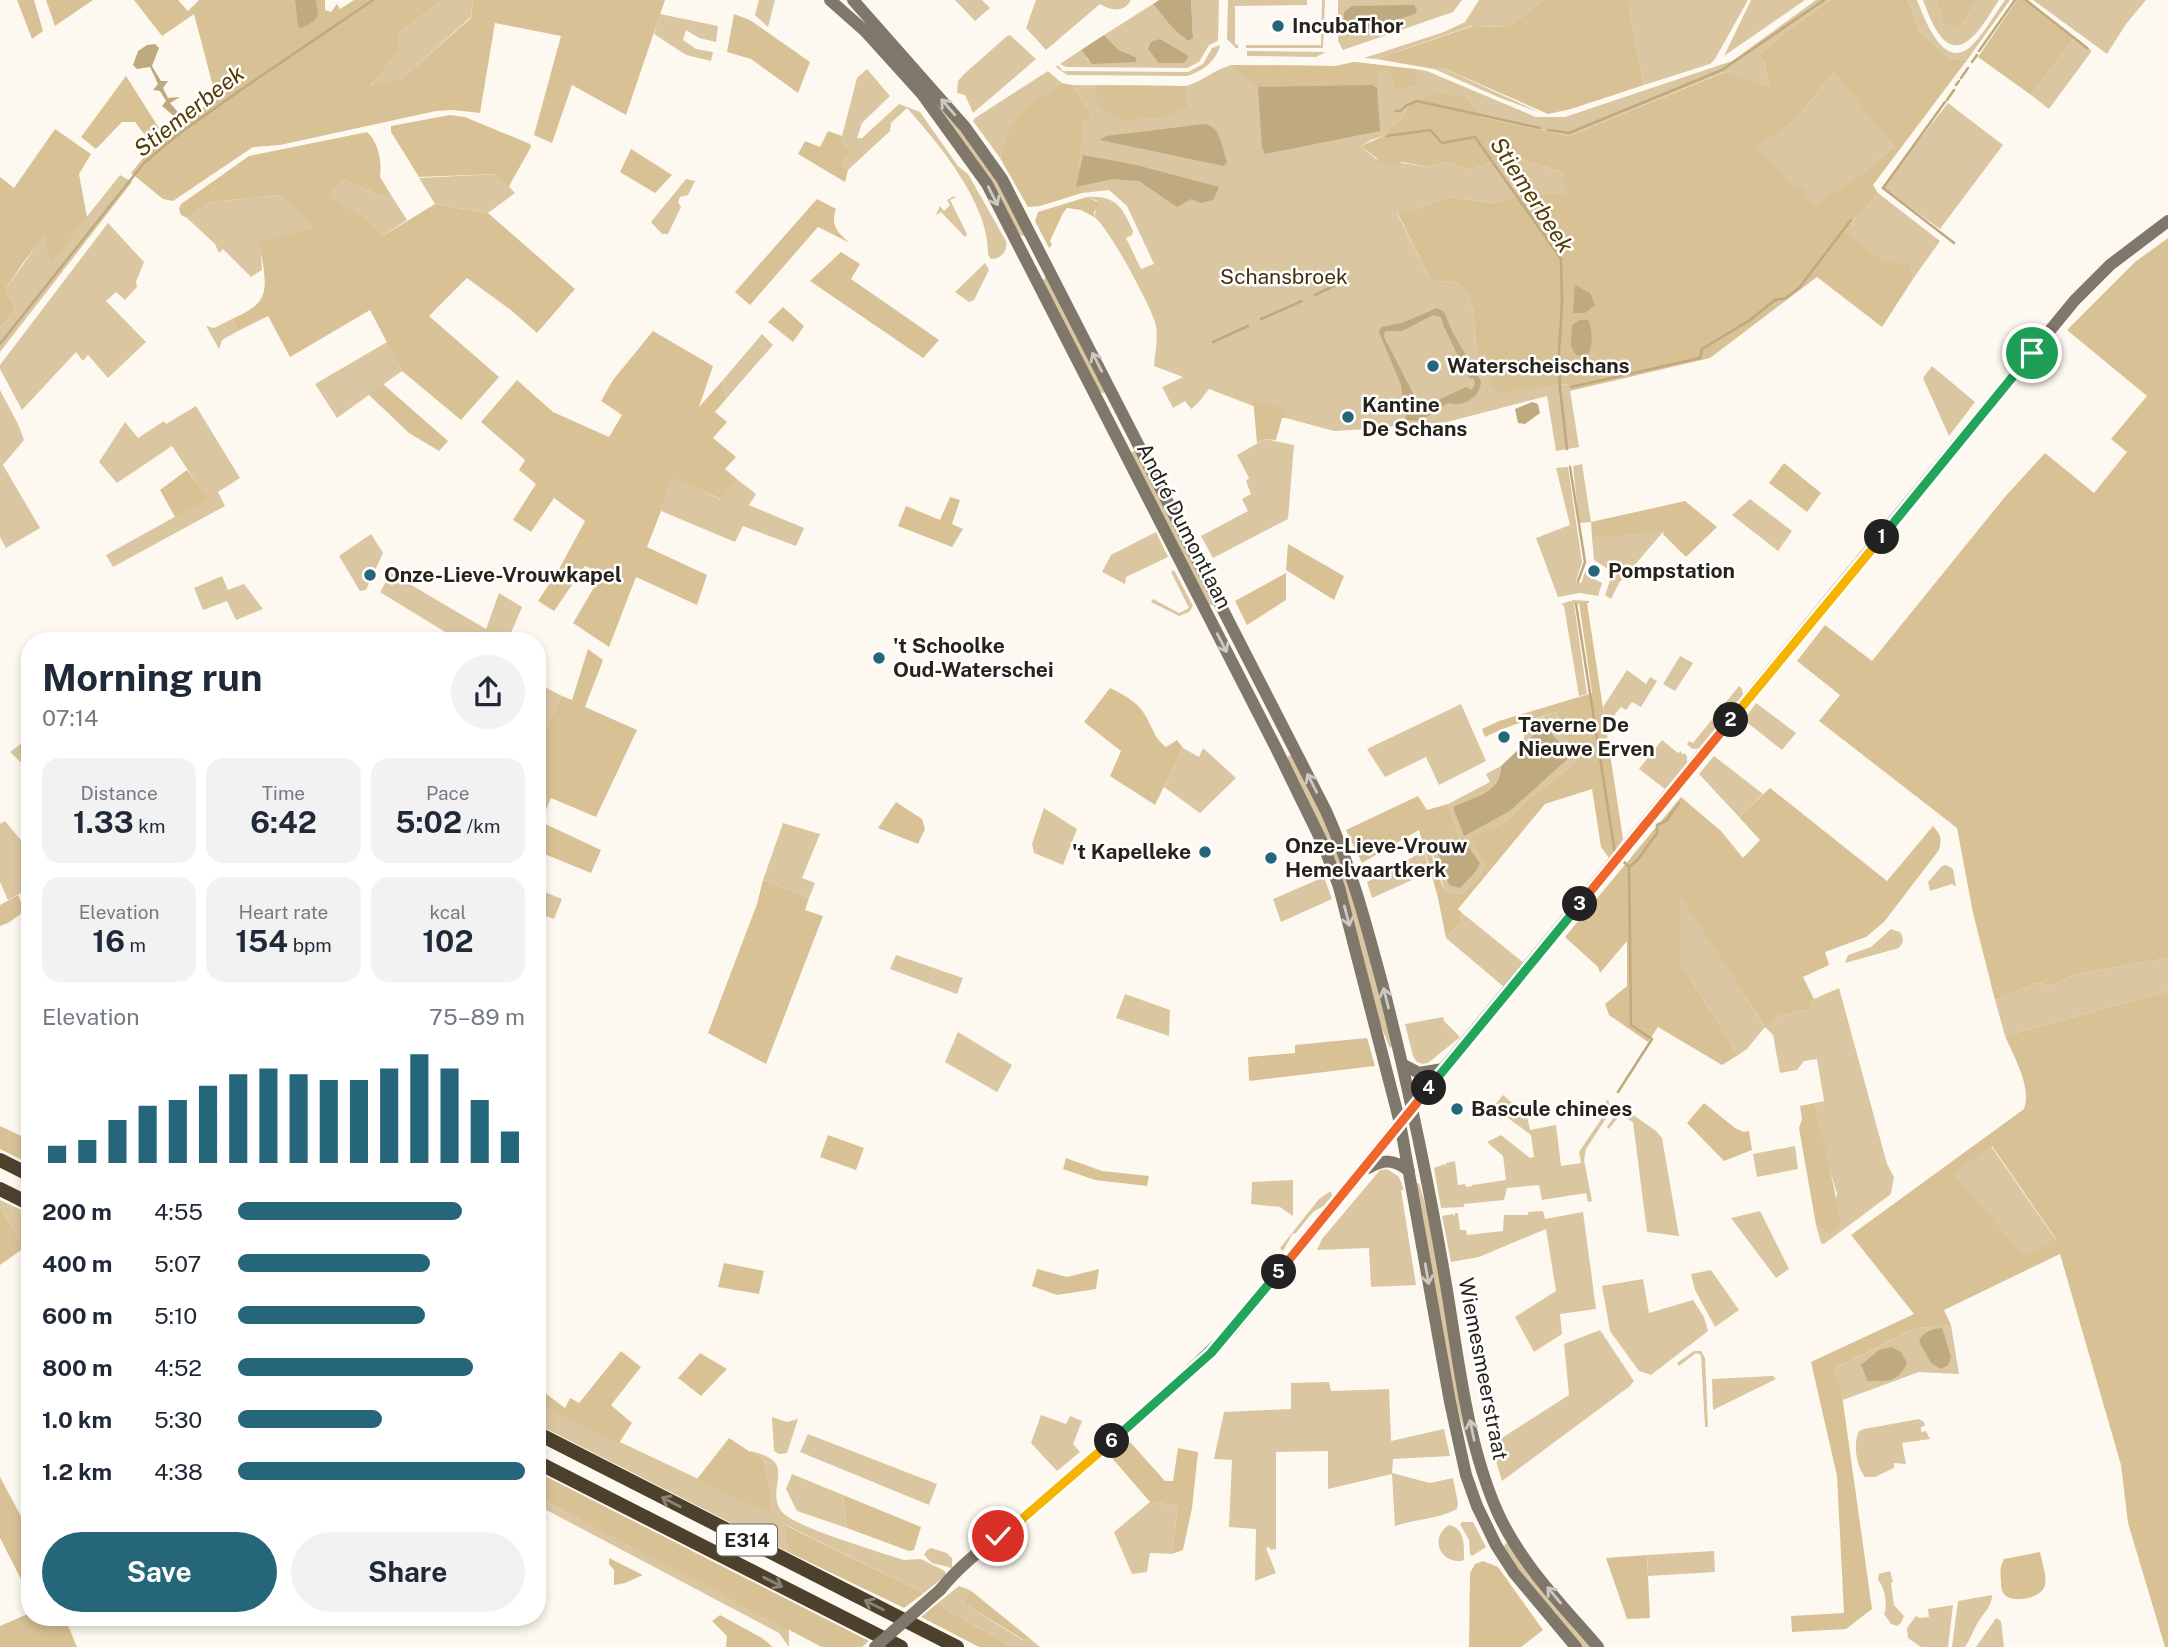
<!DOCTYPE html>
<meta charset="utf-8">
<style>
:root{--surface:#fff;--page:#f2f2f3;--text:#1f2937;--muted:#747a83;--accent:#25667a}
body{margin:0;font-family:"Public Sans",sans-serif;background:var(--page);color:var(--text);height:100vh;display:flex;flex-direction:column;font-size:26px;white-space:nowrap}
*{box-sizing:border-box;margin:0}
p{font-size:23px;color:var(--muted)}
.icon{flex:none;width:38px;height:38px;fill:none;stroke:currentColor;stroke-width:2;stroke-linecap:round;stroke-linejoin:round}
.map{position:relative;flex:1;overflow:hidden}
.details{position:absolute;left:21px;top:632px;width:525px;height:994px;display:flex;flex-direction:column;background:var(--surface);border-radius:28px;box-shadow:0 4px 10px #0003}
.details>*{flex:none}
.pin{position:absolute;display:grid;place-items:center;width:60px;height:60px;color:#fff;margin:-30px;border:4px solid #fff;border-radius:50%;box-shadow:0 2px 7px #0007}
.km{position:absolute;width:35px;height:35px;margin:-18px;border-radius:50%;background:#222;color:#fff;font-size:19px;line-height:35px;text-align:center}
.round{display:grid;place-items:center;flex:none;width:74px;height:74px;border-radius:37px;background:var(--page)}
.overview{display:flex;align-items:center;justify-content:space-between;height:119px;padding:0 21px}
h1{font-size:38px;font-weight:700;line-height:52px}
.metrics{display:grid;grid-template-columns:repeat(3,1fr);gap:10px;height:119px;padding:7px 21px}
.metrics div{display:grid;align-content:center;border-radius:18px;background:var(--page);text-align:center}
.metrics b{font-size:30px;font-weight:700}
.metrics small{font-size:19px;font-weight:400}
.metrics p{font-size:19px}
.chart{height:196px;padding:14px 21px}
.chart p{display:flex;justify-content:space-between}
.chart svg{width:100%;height:126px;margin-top:7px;stroke:var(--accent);stroke-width:6}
.button{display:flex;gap:14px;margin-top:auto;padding:14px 21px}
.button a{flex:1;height:80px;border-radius:42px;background:var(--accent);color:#fff;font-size:28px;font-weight:700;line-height:80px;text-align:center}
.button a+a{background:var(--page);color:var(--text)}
ul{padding:0 21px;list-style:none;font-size:23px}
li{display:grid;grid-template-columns:112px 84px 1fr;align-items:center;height:52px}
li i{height:18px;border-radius:9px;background:var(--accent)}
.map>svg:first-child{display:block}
.green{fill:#dac6a1}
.forest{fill:#d9c196;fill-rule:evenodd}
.water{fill:#bfa97e;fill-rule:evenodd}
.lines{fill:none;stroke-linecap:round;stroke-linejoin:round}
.stream{stroke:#bfa97e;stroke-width:2.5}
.secondary{stroke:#7f7769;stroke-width:12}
.motorway{stroke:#4b412d;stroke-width:14}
.secondary-bridge{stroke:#7f7769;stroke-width:12}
.oneway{stroke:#ccc9c3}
.oneway2{stroke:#8a8476}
.split-1-casing{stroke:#fff;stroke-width:14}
.split-2-casing{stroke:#fff;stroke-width:14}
.split-3-casing{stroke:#fff;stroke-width:14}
.split-4-casing{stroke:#fff;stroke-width:14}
.split-5-casing{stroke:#fff;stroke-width:14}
.split-6-casing{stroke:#fff;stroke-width:14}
.split-7-casing{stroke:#fff;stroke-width:14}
.split-1{stroke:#22a559;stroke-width:9}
.split-2{stroke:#f5b400;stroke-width:9}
.split-3{stroke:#f0652b;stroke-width:9}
.split-4{stroke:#22a559;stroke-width:9}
.split-5{stroke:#f0652b;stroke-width:9}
.split-6{stroke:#22a559;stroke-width:9}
.split-7{stroke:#f5b400;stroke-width:9}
.poi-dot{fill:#25667a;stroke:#fff;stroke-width:2.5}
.labels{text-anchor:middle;stroke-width:5;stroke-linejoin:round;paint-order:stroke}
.shield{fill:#fff;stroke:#68655f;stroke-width:2}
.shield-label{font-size:19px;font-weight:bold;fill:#27231a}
.poi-label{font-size:21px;font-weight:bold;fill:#27231a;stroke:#fff;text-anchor:start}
.park-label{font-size:21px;fill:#402f0b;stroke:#fff}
.street-label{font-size:21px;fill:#27231a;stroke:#fff}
.water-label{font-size:23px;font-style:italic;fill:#543c03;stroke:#fff}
</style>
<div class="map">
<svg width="2168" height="1647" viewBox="0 0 2168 1647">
<rect width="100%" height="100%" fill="#fef9f0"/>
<!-- green -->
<path class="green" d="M442,0H473L471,17L399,81L367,85L399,51V33Z
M759,0H775L768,27L755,15Z
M955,0H982L990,8L975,21Z
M1036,0H1131C1124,13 1111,11 1100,4L1046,50L1026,28Z
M1191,0H1219L1218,41L1209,45L1199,62L1187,68L1066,67L1060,64L1081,50L1089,61L1136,62V57L1119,50L1104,35L1153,4L1167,21L1193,37Z
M1228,0H1307V5L1235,6V44L1238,45V48H1236L1227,39Z
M1322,0H1325L1323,48H1246V45H1321Z
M1338,0H1462L1453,12L1343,50L1338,41Z
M1479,0H1543L1509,27L1471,26L1376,59L1364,58L1444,32L1465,22Z
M1606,0H1748L1715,59L1710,64L1644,85L1628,3Z
M1751,0H1805L1724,56Z
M1816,0H1830L1783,34L1759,55L1765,65L1770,87L1724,72L1569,136L1481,117L1467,97L1410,102L1402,118L1389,129V134L1371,140L1361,146L1376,159L1429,167L1445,162L1470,170L1509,156L1562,172L1567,194H1525L1491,203L1449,197L1414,210L1397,213L1432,282C1439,282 1448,280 1454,282C1478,289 1473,334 1477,353C1481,368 1489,379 1497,392L1569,384L1579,447L1556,451L1547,396L1447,422L1388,427V431L1369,432L1368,429L1334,431L1282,417L1209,389L1198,403L1191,409L1185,401L1173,408L1162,387L1183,377L1154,366C1155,353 1159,334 1155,322C1149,303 1108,226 1094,217L1098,201L1087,197C1116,195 1122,207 1133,231L1132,235L1126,238L1141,269L1154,264L1127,206L1109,190L1082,193L1075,165L1081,125L1092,115L1072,85L1186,86C1204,81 1213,70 1231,65L1336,66L1354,62L1389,66L1415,85V69L1427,71L1536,117H1565L1732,61Z
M1908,0H1917C1924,17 1942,69 1969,48C1983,36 1994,15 2005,0H2010L1967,60L1949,58L1919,31Z
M1923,0H1936L1942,20L1961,26L1977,0H1999C1986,19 1961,70 1937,31C1931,22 1927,10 1923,0Z
M2033,0H2146L2126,24L2107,54Z
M660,14L718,26L716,42L699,38L686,30L683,40L696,49L713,52L711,61L686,55L654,34Z
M1010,35L1036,59L973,113L965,95L957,93L958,81L963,75L1007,36Z
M2075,37L2091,50V52L2049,109L2031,95Z
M1220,45C1217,61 1201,72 1187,76L1067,75L1056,67L1058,65L1063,71L1188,72L1203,64L1212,48Z
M1247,51L1326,52L1316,57L1247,56Z
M1443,68L1541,113L1498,97L1434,69Z
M867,69L890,96L862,123L857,138H862L899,104L920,112L958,166L968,174L1006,241C1008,250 1002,259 991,259L988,255C990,205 939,144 907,108L891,123L890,131L848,170L843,163L852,151L841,140L857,78Z
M1048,71L1062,83C1029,106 1010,118 1000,158L973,121L975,118Z
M1834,72L1873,78L1895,145L1864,172L1814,207L1799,185L1793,188L1755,146L1782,131L1796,119Z
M938,100L994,176L1025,235L1024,236L1019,235L935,106Z
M1948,103L2003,145L1940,229L1882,187Z
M497,174L515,193L488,213L435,204L419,178Z
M120,175L132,182L0,352V328L16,309L5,290L44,235L50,263Z
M686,179L695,181L688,195L680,197L678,202L681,207L668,234H662L651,222Z
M344,180L379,195H391L407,220L383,236L367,219L326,196Z
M1878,193L1940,241L1913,279L1907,264L1884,263L1841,231L1859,216Z
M280,195L315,228L260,242L262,270L251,277L223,249L219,253L215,244L187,218L211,202Z
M954,196L956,197L950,200L967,234L965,237L941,212L936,215L940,206L944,211L950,205L947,200Z
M108,223L144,262L136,282L137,287L125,300L116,292L106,301L146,342L108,378L88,355L83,361L76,352L22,410L0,369V365Z
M985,263L989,270L974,300L969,302L955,292Z
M1046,277L1105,392L1103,393L1099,392L1042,281Z
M232,319L238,331L222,340L219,349L206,326L214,328Z
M762,334L773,345L726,399L723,380Z
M387,342L402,371L337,418L315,384Z
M1932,366L1975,402L1949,436L1923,378Z
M0,390L18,424L24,440L3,465L40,528L6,548L0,537Z
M196,406L240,478L218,492L225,506L113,567L106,555L207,499L172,446L117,483L99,462L125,422L138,438L164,421L166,424Z
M1265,439L1294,445L1288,519L1213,558L1201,536L1248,511L1242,499L1251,494L1246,481L1249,478L1237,455Z
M1137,449L1214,605H1208L1130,453Z
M1582,464L1591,522L1579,523L1573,466Z
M1568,467L1582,562L1576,581L1581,583L1587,567H1590L1586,575L1602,583L1598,596L1580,593L1558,597L1536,538L1570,525L1556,468Z
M671,476L720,499L738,480L756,494L749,505L804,528L796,546L743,526L735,542L661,511Z
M1750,499L1792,531L1778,551L1732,515Z
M1652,531H1664L1619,583L1611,599L1605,595L1613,572L1594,560L1592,538Z
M1156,532L1168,557L1126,577L1125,584L1102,572L1111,555Z
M371,534L383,553L366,590L360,591L339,556Z
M1174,570L1193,606L1189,612L1179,616L1151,602L1153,599L1179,613L1189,608L1171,572Z
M391,573L486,629L499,593L522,607L508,640H458L380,592Z
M222,576L228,590L244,584L263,609L236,620L227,601L203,610L194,588Z
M1574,600L1589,601V603L1574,604L1587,694L1579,696L1564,606L1561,604Z
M1680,656L1693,663L1675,691L1663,684Z
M1627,670L1646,684L1650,677L1657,681L1641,707L1632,702L1626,710L1621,707L1606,725L1603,707Z
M537,683L562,696L537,748Z
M1739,686L1742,689L1743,695L1700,748L1692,749L1687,744L1689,741L1693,743Z
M1756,703L1796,733L1782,750L1744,720Z
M1461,704L1486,761L1439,785L1426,757L1385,777L1367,749Z
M1556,712L1563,737L1577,751L1575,763L1526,801L1508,820L1471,839L1485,866L1475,882L1460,894L1445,891L1431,849L1432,842H1461L1448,804L1490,782L1486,774L1501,766C1501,793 1474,798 1453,807L1468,833L1510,811L1571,756L1544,726L1523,745L1526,722Z
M26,740L30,745V771L10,752Z
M1662,740L1678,753L1681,751L1682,755L1684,753L1687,756V763L1665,789L1639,769Z
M1183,748L1199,757L1203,748L1236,778L1200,813L1164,787Z
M1292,755L1329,829L1352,894L1393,1046L1390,1048L1378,1019L1356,936L1287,760L1288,756Z
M1714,756L1763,794L1739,817L1699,774Z
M1044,808L1077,829L1063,865L1034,853L1032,844Z
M5,821L30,851V888L8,900L0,882V824Z
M783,823L820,834L802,878L815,883L809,898L763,880Z
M1424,851L1430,872L1372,898L1367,882Z
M1946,865L1953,869L1956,887L1952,884L1930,891L1928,882L1942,866Z
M1324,877L1332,899L1281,922L1273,899Z
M537,889L562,899L554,919L537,913Z
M1680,893L1764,1026L1775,1017L1810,1009L1814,999L1839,988L1887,1164L1894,1177L1891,1194L1824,1244L1821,1243L1816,1225L1829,1234L1837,1194L1825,1153L1815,1103L1824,1101L1817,1059L1804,1061L1797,1070L1780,1073L1773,1035L1765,1027L1747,1049L1738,1055L1680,962Z
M1462,913L1524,963L1504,987L1446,938L1461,923Z
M1891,929L1900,932C1904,939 1904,942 1899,948L1845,963L1848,955L1871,947Z
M896,955L963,978L957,994L890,969Z
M2168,958V991L2005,1036L1995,1000L2037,983L2052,985L2077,974Z
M1125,994L1170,1010L1169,1036L1116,1018Z
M1443,1017L1444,1021L1460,1037L1428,1063L1423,1064L1417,1062L1413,1056L1405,1024Z
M958,1032L1012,1065L997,1092L945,1062Z
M1503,1095L1527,1116L1530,1130L1556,1125L1561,1166L1581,1163L1579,1152L1606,1112L1605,1103L1608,1099L1611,1111L1586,1149L1584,1160L1592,1201L1588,1202L1586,1193L1542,1200L1539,1185L1507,1188L1504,1200L1464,1204V1207L1441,1208L1434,1168L1445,1164L1446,1166V1163L1455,1161L1458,1185L1465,1184L1466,1187L1472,1186V1184L1473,1185L1506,1180L1503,1156L1487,1142L1501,1135L1530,1158L1534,1157L1531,1135L1493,1107Z
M1625,1111L1629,1112L1656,1131L1662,1138L1679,1236L1647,1232L1633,1122L1620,1115L1609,1129L1607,1127L1616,1114Z
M1795,1146L1798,1169L1757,1177L1753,1154Z
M1991,1146L2056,1240L2022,1257L1952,1173Z
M1387,1169L1399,1177L1404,1190H1401L1416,1285L1371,1287L1369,1248L1317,1250L1322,1239L1380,1170Z
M1293,1180V1216L1280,1207L1251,1204L1252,1182Z
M1419,1183L1427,1210L1479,1482L1456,1404L1416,1184Z
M1331,1191L1332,1197L1327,1204L1313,1212L1295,1234L1293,1233L1283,1251L1280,1248L1319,1199Z
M0,1200L30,1214V1252L24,1248L0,1207Z
M1543,1211L1545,1219L1583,1212L1596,1309L1560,1314L1562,1334L1534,1352L1515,1317L1556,1291L1546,1229L1479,1257L1451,1262L1442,1216L1453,1214L1455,1216V1213H1458L1460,1230H1466L1467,1235L1503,1231L1504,1215H1528V1212Z
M1760,1211L1789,1269L1776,1278L1731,1218Z
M1711,1270L1739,1310L1715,1327L1695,1290L1691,1274Z
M1643,1279L1649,1313L1693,1300L1704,1317L1708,1331L1651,1375L1639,1371L1610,1331L1602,1286Z
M1951,1325L1959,1374L1919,1372L1843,1400L1834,1369L1916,1328Z
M1600,1330L1634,1381L1630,1386L1502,1481L1491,1445L1569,1395L1564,1344Z
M1694,1351H1701L1705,1358L1708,1427H1705L1701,1355L1696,1353L1679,1366L1677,1363Z
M1773,1376L1776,1379L1713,1410L1712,1379Z
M1329,1382L1331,1391L1389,1389L1391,1441L1444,1429L1450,1456L1393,1459L1392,1473L1430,1483L1453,1478L1458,1503L1457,1509C1439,1519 1414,1519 1395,1526L1392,1474L1328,1489V1451L1276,1452V1549L1271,1550L1269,1547L1266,1548L1276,1573L1255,1581L1256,1529L1229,1527L1232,1460L1214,1459L1224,1412L1291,1409V1383Z
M537,1403L769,1512L773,1503L764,1461L749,1453L751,1451C757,1453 765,1455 771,1459C789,1471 766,1494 783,1513C798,1528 879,1552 904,1560L921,1559L945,1571L946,1575L924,1593L786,1525L788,1552L537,1424Z
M1041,1415L1066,1424L1070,1416L1082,1421L1073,1444L1080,1452L1057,1471L1031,1443Z
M772,1417L787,1422L798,1419L787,1453L779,1454L774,1451Z
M1919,1419L1924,1422L1925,1426L1921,1427V1432L1926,1431L1930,1439L1902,1443L1906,1464L1894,1463V1468L1875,1477H1865C1856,1467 1853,1443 1859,1431L1864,1429Z
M808,1434L937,1484L929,1505L800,1452Z
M792,1474L843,1495L847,1528L797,1511L786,1489Z
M537,1497L789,1629V1647L779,1633L537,1505Z
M1150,1502L1178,1506L1172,1554L1150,1553L1147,1572L1132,1574L1114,1532Z
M1462,1522H1473L1486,1547L1472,1556L1470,1554L1469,1540L1460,1524Z
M1449,1525C1465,1528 1464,1545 1464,1559L1462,1561C1440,1563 1429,1538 1449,1525Z
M1506,1543L1510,1544L1591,1647H1582L1519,1570L1504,1546Z
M931,1548L947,1553L952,1558V1568L932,1563L924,1555L927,1550Z
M1714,1551L1715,1572L1648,1576L1647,1555Z
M1890,1571L1893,1582L1891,1583L1894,1605L1904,1616L1901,1623L1897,1626L1891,1624L1884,1614C1888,1606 1885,1587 1878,1580L1879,1574Z
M959,1586L970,1590L963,1603L1023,1640L1027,1636L1040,1647H1013L947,1610L939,1602Z
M1992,1595C1992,1608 1981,1615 1976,1626C1972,1633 1970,1640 1965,1647H1952L1958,1601Z
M1953,1605L1948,1647H1921L1908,1638L1907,1628L1916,1616L1919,1618L1929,1617L1928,1609Z
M1996,1618L2001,1621L2004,1647H1976Z"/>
<!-- forest -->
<path class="forest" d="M17,0H34L43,31L32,39Z
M46,0H93L55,26Z
M134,0H178L188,11L199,0H325V10L331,12L337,4L340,9L354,0H442L399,33V51L369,85L400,80L471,18L473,0H665L626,115L572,85L552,143L534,135L561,36L495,23L480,113L453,110L436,111L280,145L253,147L173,201L163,199L131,173L153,146L135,122H122L96,149L81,137L126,76L164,136L216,98L194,14L162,36Z
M1543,0H1631L1628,3L1644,85L1571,109L1548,114L1443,68L1434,69L1376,59L1473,26L1509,27Z
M1830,0H1908L1919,31L1949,58L1967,60L1873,185L1878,193L1859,216L1841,230L1884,262L1908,264L1913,279L1882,327L1817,277L1710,358L1570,391L1568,384L1497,393C1489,380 1481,368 1477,353C1473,334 1478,289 1454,282C1448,280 1439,282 1432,282L1397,212L1414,210L1449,197L1491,203L1525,194H1566L1562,172L1509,156L1470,170L1445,162L1429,167L1402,162L1389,168L1361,146L1388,134L1389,129L1402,118L1410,102L1435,93L1467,97L1481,117L1569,136L1725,72L1770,87L1765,65L1759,55L1783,34ZM1834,72L1894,146L1864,172L1814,206L1799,184L1793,187L1756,146L1782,131L1796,119Z
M1936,0H1977L1961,26L1954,28L1942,20Z
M2017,0H2025L2075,37L2031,95L1978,57Z
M734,14L750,20L810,62L798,93L751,59L727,52Z
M1354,62L1415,69L1416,85L1396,90L1390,71H1378L1377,88L1372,85L1258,87L1231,65L1336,66Z
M1062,83L1072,85L1092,115L1081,125L1082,137L1078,166L1082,193L1040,206L1028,207L1000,158C1012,112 1024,109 1062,83Z
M1097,85L1186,86L1187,108L1164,117L1124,120L1101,109L1095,96Z
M450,115L465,117L530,144L531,147L508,188L497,174L419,177L391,132V126Z
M55,129L91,154L79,174L87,217L50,264L44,236L23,263L5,290L16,309L0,328V177L14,188Z
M828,131L842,136L841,140L852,151L843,163L848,170L845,182L798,154L805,141L820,147Z
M367,132C379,143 382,162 380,177L391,195H379L344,180L327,196L367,219L383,236L435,204L488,213L575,289L537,333L512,311L467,278L429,316L499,377L461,420L402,371L370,310L290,357L268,316L238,331L232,319C240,315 251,310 257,304C272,290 261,260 259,242L314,228L280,195L211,202L187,218L181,215L179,209L181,204L191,197L249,156Z
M631,149L672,175L655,193L620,172Z
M1087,197L1100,203L1094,212V217L1081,210L1067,208L1063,213L1050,241L1052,245L1049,248L1035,221L1038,212Z
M817,199L836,209C830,226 838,233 850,243L818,227L750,305L735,292Z
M2168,238V958L2077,974L2052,985L2037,983L1995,1000L1973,913L1957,828L1819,721L1840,695L1797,661L1825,625L1872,661L2004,498L2045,453L2094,493L2127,452L2111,439L2147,396L2067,330L2135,262Z
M841,252L860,264L851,279L939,340L923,358L810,281Z
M783,307L804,326L793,342L768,322Z
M653,331L713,366L699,407L723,380L726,399L715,412L727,422L713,438L736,457L725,469L738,480L721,499L671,477L661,511L647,547L707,575L697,605L636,577L609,647L573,623L602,574L585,566L554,611L538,601L559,569L585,521L554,498L531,532L513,520L536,484L519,470L525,460L481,422L517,380L553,412L609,437L622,415L601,401L613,380Z
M383,384L448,441L439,451L409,433L368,394Z
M1253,399L1287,410V418H1282L1276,440L1265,439L1257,443Z
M1784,463L1821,493L1807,512L1769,483Z
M187,470L208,499L175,517L160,490Z
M950,497L960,500L952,524L963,529L952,547L898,526L906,506L940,520Z
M1685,501L1717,527L1686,557L1663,534L1664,531L1592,538L1591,522Z
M1288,544L1344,576L1334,600L1286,570Z
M1286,573V600L1247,625L1235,601Z
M1579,602L1587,603L1623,839L1609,858L1601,847L1592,789L1545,804L1458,909L1462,913L1461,923L1446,938L1438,898L1419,830L1362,863L1346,830L1418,796L1427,810L1448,804L1461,842L1449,846L1441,841L1432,842C1429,857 1439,877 1445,891L1460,894L1475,882L1485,866L1470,839L1508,820L1526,801L1575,763L1577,751L1563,737L1556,712C1530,720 1508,725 1485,737L1482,729L1499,721L1592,693Z
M588,649L603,660L585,707L637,730L596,817L551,798L541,822L601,850L591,873L537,851V748L562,696L572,700Z
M1110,688C1124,695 1137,701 1145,715C1152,726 1155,740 1166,747L1177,740L1183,748L1155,805L1110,776L1121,751L1084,722Z
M1770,788L1887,881L1933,826C1941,835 1942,839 1939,850L1884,922L1866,937L1825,952L1829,965L1803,977L1814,999L1810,1009L1775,1017L1765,1027L1680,895V962L1738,1055L1722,1065L1658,1027L1648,1042L1609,1015L1605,1004L1627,986V941L1600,973L1598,967L1565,937L1681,797L1721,831L1743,858L1760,840L1739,817Z
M896,802L922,819L925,829L918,844L878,828Z
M763,880L809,898L805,910L823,916L766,1064L708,1033L757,904Z
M18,895L25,911L8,923L0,926V905Z
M2168,991V1647H2165L2128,1523L2121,1465L2060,1254L1944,1310L1951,1325L1916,1328L1834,1369L1842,1395L1872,1609L1846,1629L1792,1632L1791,1616L1844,1613L1837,1476L1811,1362L1914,1314L1851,1235L2024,1109C2032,1087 2014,1057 2005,1036ZM1992,1146L2056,1239L2023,1256L1953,1173Z
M1367,1038L1375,1066L1249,1081L1248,1057L1295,1053V1045Z
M1704,1103L1735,1128L1744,1132L1749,1131L1752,1150L1724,1161L1687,1123Z
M1815,1103C1823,1145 1836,1185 1840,1227L1829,1234L1816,1225L1799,1128L1802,1119L1800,1106Z
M0,1126L30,1140V1164L0,1149Z
M828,1135L864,1148L856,1170L820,1157Z
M1066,1158L1102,1171L1149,1176L1147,1186L1095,1180L1063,1169Z
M0,1207L24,1248L0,1265Z
M724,1263L764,1271L759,1294L718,1287Z
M1037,1269L1067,1277L1099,1269L1096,1289L1057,1295L1032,1286Z
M621,1351L641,1367L611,1405L632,1423L619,1443L537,1403V1387L565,1408L570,1398L579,1403Z
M700,1353L727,1369L701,1396L678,1378Z
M729,1438L764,1461L773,1503L769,1513L697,1479Z
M1130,1442L1165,1481H1173L1178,1448L1198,1452L1192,1508L1183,1550L1172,1554L1178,1506L1150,1502L1112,1458Z
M537,1472L869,1641L862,1647H822L816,1644L537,1497Z
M0,1477L30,1533V1589L27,1591L0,1538Z
M843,1495L921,1527L914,1550L909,1551L847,1528Z
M785,1525L924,1593L904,1608L788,1552Z
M2040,1552C2042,1562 2047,1576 2045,1585C2042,1598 2015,1603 2006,1596C2001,1592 2001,1586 2001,1581C2000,1571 2000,1567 2004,1559Z
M1647,1555L1650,1618L1627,1619L1606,1558Z
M609,1558L643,1575L625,1583L614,1585V1570L609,1564Z
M1483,1561L1498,1567L1543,1630L1521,1647H1469L1470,1573L1475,1564Z
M970,1590L1027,1636L1024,1640L963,1603Z
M939,1602L947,1610L1013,1647H979L921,1617Z
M30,1613V1617H80L67,1623L77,1647H0V1626Z
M720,1615L762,1638L773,1647H726L727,1636L712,1621Z"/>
<!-- water -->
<path class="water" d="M295,0H316L318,16L311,23L301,28L298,26Z
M1159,0H1191L1193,37L1189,41C1174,32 1164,17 1153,4Z
M1414,5L1417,10L1415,14L1366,30L1351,31L1344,25V12L1352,6Z
M1104,35L1119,50L1136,57V62L1092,64L1081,50Z
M1160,39L1187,55L1188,58L1183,63H1159L1148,49L1151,42Z
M155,44L159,48L152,66L161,81H168L163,88L168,98L180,97L170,103L177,111L179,124L175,117L162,106L166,101L160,91L153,90L158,84L150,67L137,69L133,65L138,51L147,45Z
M1372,85L1377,88L1380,131L1265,154L1262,147L1258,87Z
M1205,124C1221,127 1222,148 1227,162L1224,166L1100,140L1106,136Z
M1083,155L1136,165L1219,187L1213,200L1201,203L1191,199L1177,207L1139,181L1112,179L1076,187Z
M1575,285L1590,293L1595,305L1585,313H1573Z
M1437,308L1444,312L1453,333L1481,381C1481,396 1464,408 1448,403L1420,421L1406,420L1401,385L1379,332L1381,327L1402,323ZM1433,315L1441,317L1444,327L1469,378L1474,379L1475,384L1472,390L1466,387L1430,404L1425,411L1416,409L1417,401L1384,337L1385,331H1402Z
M1580,320H1588C1593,329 1593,348 1587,357L1576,355L1571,346L1572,325Z
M1532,402L1538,404L1540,413L1525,424L1518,423L1515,409Z
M1544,725L1571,756L1510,811L1464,836L1453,807C1474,797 1501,793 1501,766Z
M1467,845L1480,863L1476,871L1460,888L1449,885L1437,850L1444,846L1450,851Z
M1942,1328L1951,1357L1948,1365L1941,1369L1931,1363L1919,1341C1924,1331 1932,1329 1942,1328Z
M1891,1347L1901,1352L1907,1363C1898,1383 1887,1381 1868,1381L1861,1365L1879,1350Z"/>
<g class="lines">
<!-- stream -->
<path class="stream" d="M2026,0L2087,48
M1979,51L2015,0
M1972,62L1977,55
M1961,78L1968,68
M1956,85L1959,81
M1947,100L1954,90
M1945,102L1883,188L1954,243
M1396,111H1400L1407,105L1417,101L1540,128
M1548,130L1569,133L1722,70L1824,0
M1387,136L1430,130L1442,143L1475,137L1561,259L1562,302L1559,353L1560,389L1567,449
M1315,295L1342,282
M1261,319L1302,301
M1213,342L1248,326
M0,344L144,163L176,136L242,89L373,0
M1571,387L1700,358L1702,349L1750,320L1775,300L1786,298L1799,288L1851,220
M1570,467L1585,562L1578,581
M1576,604L1615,853
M1629,867C1644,857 1644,847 1657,834V825L1666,821L1679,803
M1618,1092L1652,1039L1631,1025L1629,867L1623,861"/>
<!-- secondary -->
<path class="secondary" d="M830,0L865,31L922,94L987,184L1276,748L1323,844L1339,887L1400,1123L1450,1402L1466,1475L1477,1506L1496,1545L1514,1573L1576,1647
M853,0L965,127L1002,179L1326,811C1353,871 1369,935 1386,998C1409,1089 1428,1181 1444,1273C1458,1352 1465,1437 1497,1511C1520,1563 1562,1605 1598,1647
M1402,1064L1419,1073L1443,1069
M1368,1168C1384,1159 1394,1159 1409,1171
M940,1590C961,1564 988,1543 1015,1525L1156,1403L1231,1331L1443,1069L2075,300L2110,265L2168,221"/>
<!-- motorway -->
<path class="motorway" d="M0,1160L30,1175
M0,1189L30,1204
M537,1433L957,1647
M537,1462L901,1647"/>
<!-- secondary-bridge -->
<path class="secondary-bridge" d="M875,1647L940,1590"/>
</g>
<!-- one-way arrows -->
<defs><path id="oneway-shaft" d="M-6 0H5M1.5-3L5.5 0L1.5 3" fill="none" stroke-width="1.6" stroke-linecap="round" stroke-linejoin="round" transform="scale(1.75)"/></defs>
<g class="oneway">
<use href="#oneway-shaft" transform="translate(948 107) rotate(-131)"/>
<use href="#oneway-shaft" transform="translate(993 196) rotate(63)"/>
<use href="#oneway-shaft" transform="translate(1097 362) rotate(-117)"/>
<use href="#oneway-shaft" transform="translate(1222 643) rotate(63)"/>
<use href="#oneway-shaft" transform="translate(1312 783) rotate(-117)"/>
<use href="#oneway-shaft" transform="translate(1347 916) rotate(75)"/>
<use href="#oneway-shaft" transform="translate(1386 998) rotate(-104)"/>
<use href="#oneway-shaft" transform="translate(1427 1274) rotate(80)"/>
<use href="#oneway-shaft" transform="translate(1472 1430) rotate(-102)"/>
<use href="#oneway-shaft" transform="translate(1554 1595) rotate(-130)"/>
</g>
<g class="oneway2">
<use href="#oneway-shaft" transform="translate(671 1502) rotate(-153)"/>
<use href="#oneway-shaft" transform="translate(773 1582) rotate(27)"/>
<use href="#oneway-shaft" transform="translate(874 1605) rotate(-153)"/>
</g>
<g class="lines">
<defs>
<path id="split-1" d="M1882,537L2032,353"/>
<path id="split-2" d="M1731,720L1882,537"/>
<path id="split-3" d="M1580,904L1731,720"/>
<path id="split-4" d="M1429,1088L1580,904"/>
<path id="split-5" d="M1279,1272L1429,1088"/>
<path id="split-6" d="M1112,1441L1211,1353L1279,1272"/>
<path id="split-7" d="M998,1536L1015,1525L1112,1441"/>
</defs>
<!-- split-1 casing -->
<use href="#split-1" class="split-1-casing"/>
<!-- split-2 casing -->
<use href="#split-2" class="split-2-casing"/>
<!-- split-3 casing -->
<use href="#split-3" class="split-3-casing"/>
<!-- split-4 casing -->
<use href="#split-4" class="split-4-casing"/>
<!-- split-5 casing -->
<use href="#split-5" class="split-5-casing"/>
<!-- split-6 casing -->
<use href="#split-6" class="split-6-casing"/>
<!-- split-7 casing -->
<use href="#split-7" class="split-7-casing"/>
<!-- split-1 -->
<use href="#split-1" class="split-1"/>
<!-- split-2 -->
<use href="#split-2" class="split-2"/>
<!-- split-3 -->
<use href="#split-3" class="split-3"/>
<!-- split-4 -->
<use href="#split-4" class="split-4"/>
<!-- split-5 -->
<use href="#split-5" class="split-5"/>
<!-- split-6 -->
<use href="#split-6" class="split-6"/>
<!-- split-7 -->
<use href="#split-7" class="split-7"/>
</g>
<!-- markers -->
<g class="poi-dot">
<circle cx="1278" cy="26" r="7"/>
<circle cx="1433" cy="366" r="7"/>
<circle cx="1348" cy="417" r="7"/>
<circle cx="1594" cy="571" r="7"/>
<circle cx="370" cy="575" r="7"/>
<circle cx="879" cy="658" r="7"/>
<circle cx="1504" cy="737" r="7"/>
<circle cx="1205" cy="852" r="7"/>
<circle cx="1271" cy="858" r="7"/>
<circle cx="1457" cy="1109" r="7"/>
</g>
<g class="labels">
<!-- shield labels -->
<rect class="shield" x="717" y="1524.5" width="60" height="31" rx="5"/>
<g class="shield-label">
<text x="747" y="1547">E314</text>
</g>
<!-- poi labels -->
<g class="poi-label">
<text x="1292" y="33">IncubaThor</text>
<text x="1447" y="373">Waterscheischans</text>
<text x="1362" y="412">Kantine<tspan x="1362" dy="24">De Schans</tspan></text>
<text x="1608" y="578">Pompstation</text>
<text x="384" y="582">Onze-Lieve-Vrouwkapel</text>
<text x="893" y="653">'t Schoolke<tspan x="893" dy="24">Oud-Waterschei</tspan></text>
<text x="1518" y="732">Taverne De<tspan x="1518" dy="24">Nieuwe Erven</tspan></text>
<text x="1285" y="853">Onze-Lieve-Vrouw<tspan x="1285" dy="24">Hemelvaartkerk</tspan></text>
<text x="1191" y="859" text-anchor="end">'t Kapelleke</text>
<text x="1471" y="1116">Bascule chinees</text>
</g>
<!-- park labels -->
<g class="park-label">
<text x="1284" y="284">Schansbroek</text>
</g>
<!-- street labels -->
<g class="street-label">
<text transform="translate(1184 526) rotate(63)" y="7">André Dumontlaan</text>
<text transform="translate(1483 1369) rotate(79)" y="7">Wiemesmeerstraat</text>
</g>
<!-- water labels -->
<g class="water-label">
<text transform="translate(189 111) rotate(-38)" y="8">Stiemerbeek</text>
<text transform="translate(1532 195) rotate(57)" y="8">Stiemerbeek</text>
</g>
</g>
</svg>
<div class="pin" style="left:2032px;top:353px;background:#1e9e55"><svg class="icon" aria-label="arrive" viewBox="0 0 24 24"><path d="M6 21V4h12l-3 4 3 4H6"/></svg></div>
<div class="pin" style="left:998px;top:1536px;background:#d93025"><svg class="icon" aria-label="check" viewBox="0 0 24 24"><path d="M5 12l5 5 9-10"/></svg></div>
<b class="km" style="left:1882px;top:537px">1</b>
<b class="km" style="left:1731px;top:720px">2</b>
<b class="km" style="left:1580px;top:904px">3</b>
<b class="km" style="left:1429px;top:1088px">4</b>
<b class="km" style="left:1279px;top:1272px">5</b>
<b class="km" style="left:1112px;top:1441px">6</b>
<section class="details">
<div class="overview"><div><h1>Morning run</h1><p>07:14</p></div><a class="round"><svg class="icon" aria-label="share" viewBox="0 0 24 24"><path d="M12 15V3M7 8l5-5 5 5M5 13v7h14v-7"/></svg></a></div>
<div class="metrics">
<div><p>Distance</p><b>1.33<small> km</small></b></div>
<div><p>Time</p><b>6:42</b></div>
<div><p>Pace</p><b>5:02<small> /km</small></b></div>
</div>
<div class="metrics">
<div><p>Elevation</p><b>16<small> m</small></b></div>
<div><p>Heart rate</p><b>154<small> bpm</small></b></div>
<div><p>kcal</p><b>102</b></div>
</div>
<div class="chart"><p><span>Elevation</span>75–89 m</p>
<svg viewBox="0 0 160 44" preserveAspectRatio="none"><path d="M5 44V38M15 44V36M25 44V29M35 44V24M45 44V22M55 44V17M65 44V13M75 44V11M85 44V13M95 44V15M105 44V15M115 44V11M125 44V6M135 44V11M145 44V22M155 44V33"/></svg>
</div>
<ul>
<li><b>200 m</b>4:55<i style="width:78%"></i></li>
<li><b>400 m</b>5:07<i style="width:67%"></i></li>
<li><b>600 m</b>5:10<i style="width:65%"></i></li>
<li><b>800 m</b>4:52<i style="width:82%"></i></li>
<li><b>1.0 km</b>5:30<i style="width:50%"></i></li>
<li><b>1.2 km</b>4:38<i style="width:100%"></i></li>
</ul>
<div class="button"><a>Save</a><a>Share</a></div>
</section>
</div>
